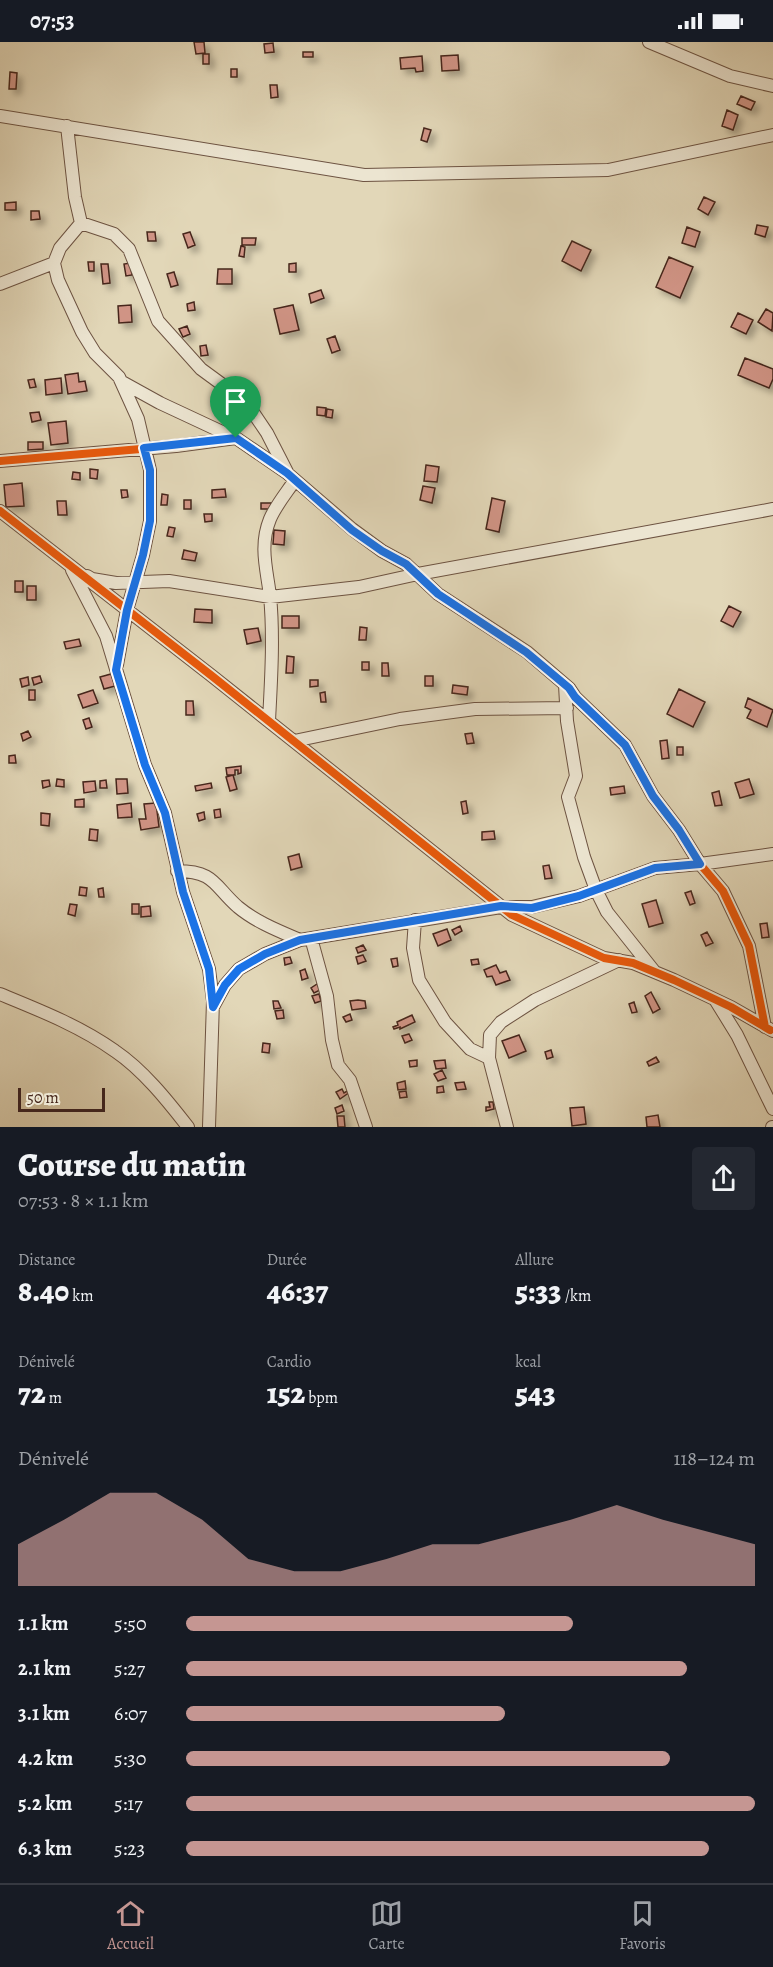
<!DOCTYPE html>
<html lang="fr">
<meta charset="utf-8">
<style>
:root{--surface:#171b24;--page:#242831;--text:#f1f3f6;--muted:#9ea1a6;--line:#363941;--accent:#c59692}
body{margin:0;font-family:Alegreya,serif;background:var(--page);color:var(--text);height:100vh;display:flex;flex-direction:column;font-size:22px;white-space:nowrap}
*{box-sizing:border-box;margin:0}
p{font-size:20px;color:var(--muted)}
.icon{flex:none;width:33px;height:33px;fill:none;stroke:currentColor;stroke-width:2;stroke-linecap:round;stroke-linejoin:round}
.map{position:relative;height:1085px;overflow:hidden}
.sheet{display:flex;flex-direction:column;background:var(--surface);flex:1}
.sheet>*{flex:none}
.scale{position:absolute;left:18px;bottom:15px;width:87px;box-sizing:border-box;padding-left:6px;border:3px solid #46271b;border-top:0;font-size:16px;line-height:21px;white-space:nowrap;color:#46271b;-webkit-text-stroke:4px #ece5d1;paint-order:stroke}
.pin{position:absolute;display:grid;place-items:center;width:51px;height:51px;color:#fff;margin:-62px -26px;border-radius:50% 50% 50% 0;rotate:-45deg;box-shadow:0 0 6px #0007}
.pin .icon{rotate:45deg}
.round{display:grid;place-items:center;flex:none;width:63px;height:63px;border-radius:6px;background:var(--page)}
.overview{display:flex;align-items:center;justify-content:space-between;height:102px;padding:0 18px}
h1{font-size:33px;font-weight:800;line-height:45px}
.figures{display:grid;grid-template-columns:repeat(3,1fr);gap:9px;height:102px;padding:6px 18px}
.figures div{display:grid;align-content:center}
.figures b{font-size:30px;font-weight:800}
.figures small{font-size:16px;font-weight:400}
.figures p{font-size:16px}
.chart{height:168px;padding:12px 18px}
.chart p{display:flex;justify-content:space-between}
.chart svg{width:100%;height:108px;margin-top:6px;fill:var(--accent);opacity:.7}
ul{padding:0 18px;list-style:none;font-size:20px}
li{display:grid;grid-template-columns:96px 72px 1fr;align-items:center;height:45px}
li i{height:15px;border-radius:8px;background:var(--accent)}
.status{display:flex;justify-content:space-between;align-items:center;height:42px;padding:0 30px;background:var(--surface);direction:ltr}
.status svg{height:16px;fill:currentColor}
.menu{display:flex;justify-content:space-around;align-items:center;height:84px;border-top:2px solid var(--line);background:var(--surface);font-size:16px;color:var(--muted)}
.menu a{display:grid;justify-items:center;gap:3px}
.menu .selected{color:var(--accent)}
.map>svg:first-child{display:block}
.building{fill:#d09485;stroke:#46271b;stroke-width:1.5;filter:url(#shadow)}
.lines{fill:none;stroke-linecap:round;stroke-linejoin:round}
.street-casing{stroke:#6d5342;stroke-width:14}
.street{stroke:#ece5d1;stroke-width:12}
.cycleway-casing{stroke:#ece5d1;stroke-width:11}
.cycleway{stroke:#e8590c;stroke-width:8}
.route-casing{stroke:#fff;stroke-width:12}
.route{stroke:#1a73e8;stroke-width:8}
</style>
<div class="status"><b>07:53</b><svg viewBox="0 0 49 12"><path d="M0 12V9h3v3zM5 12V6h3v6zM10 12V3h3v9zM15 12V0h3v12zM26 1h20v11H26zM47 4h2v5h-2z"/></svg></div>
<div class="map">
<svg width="773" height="1085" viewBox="0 0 773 1085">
<defs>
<filter id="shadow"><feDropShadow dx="5" dy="5" stdDeviation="3" flood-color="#0004"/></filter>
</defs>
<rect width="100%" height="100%" fill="#e2d7b8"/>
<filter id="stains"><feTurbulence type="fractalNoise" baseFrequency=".00333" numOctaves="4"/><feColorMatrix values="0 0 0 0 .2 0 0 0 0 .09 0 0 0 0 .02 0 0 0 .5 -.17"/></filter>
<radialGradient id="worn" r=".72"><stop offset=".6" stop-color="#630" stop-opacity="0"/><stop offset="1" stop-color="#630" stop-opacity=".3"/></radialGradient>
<!-- building -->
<path class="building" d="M194,0H204L205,11L196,12Z
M273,1L274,10L265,11L264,2Z
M303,10H313V15H303Z
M203,12H209V22H203Z
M458,13L459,28L442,29L441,14Z
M422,14L423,29L416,30L415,26L401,27L400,16Z
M231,27H237V35H231Z
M10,30L17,31L16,47H9Z
M270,43H277L278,55L271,56Z
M741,54L755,60L751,68L737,62Z
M727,68L738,73L733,88L722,84Z
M424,86L431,88L427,100L421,98Z
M704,155L715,160L708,173L698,167Z
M16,160V168H5V161Z
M31,169H39L40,177L31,178Z
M757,183L768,185L765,195L755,192Z
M687,185L700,190L695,205L682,201Z
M147,190H155L156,199H148Z
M190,190L195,203L188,206L183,192Z
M242,196H256L255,203H242Z
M572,199L591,208L581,229L562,219Z
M241,204L245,205L244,215L239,214Z
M669,215L693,225L680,256L656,245Z
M88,220H94V229H89Z
M130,221L132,233L126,234L124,222Z
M296,221V230H289V222Z
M101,222H108L110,241L103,242Z
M218,227H232V242H217Z
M174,230L178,243L171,245L167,232Z
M321,248L324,256L311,261L309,252Z
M194,260L195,268L188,269L187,262Z
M131,263L132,280L119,281L118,264Z
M293,263L299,288L280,292L274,267Z
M766,267L773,271L772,289L758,280Z
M738,271L753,278L746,292L731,285Z
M187,284L190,292L183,295L179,287Z
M335,294L340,308L332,311L327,297Z
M206,303L208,313L201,314L200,304Z
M745,316L773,327V337L769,346L738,333Z
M78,331L79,340L85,339L87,349L68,352L65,333Z
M61,336L62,351L46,353L45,338Z
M34,337L36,345L30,346L28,338Z
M317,365L326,366L325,374L317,373Z
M327,367L333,368L332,376L326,375Z
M39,370L41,378L32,380L30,371Z
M66,379L68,401L51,403L48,381Z
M28,400H43V407L28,408Z
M426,423L439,425L437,440L424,439Z
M90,427L98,428L97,437L90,436Z
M73,430L80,431V438L72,437Z
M22,441L24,464L6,465L4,443Z
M423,444L435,446L432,461L420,458Z
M225,447L226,455L212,456V448Z
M121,448H127L128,455L122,456Z
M162,452L168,453L167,463H161Z
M492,456L505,459L499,490L486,487Z
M184,458H191V467H184Z
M57,459H66L67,473H58Z
M261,461H271V467H261Z
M204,472H212V479L205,480Z
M169,485L175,486L173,495L167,494Z
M274,488L285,489L284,503L273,502Z
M184,508L197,511L195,519L182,517Z
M15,539H23V550H15Z
M27,544H36V558H27Z
M729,564L741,570L733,585L721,579Z
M195,567L212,568V581L194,580Z
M282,574H299V586H282Z
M360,585L367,586L366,598H359Z
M258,586L261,599L247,602L244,588Z
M79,597L81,604L66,607L64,600Z
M287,614L294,615L293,631H286Z
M362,620H369V628H362Z
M382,621H388L389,634H382Z
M111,632L115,644L104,647L100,635Z
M40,634L42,640L34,643L32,636Z
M425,634H433V644H425Z
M28,635L29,643L22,645L20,637Z
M310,638H318V644L310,645Z
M453,643L468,645L467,653L452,651Z
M679,647L705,660L693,685L667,672Z
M29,648H35V658H29Z
M93,648L98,661L83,666L78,653Z
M325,650L326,660H321L320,651Z
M748,656L773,668L767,685L747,676L751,668L745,665Z
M186,659H193L194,673H186Z
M89,676L92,685L86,687L83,678Z
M28,689L31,695L23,699L21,692Z
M472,691L474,701L467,702L465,692Z
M667,698L669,716L662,717L660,699Z
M677,705H683V713H677Z
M15,713L16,721H9V714Z
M241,724V731L238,732V728H235V733H227L226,726Z
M233,733L237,747L230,749L226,735Z
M57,737L64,738V745L56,744Z
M116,737H127L128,751L117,752Z
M749,737L754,752L740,756L735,741Z
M49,738L50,744L43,746L42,739Z
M106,738L107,746H100V739Z
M95,739L96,749L84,751L83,740Z
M211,741L212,746L196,749L195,744Z
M624,744L625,751L611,753L610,746Z
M719,749L722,763L715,764L712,751Z
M84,757V765H75V758Z
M466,759L468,771L463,772L461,760Z
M131,761L132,775L118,776L117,763Z
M156,761L159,785L141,788L139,777H146L144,762Z
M220,767L221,775L215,776L214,768Z
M204,770L205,777L199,779L197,772Z
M41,771L50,772L49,784L41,783Z
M90,787L98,788L97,799L89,798Z
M494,789L495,797L482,798V790Z
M299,812L302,825L291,828L288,815Z
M549,823L552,836L545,837L543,824Z
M80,845L87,846L86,854L79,853Z
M103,846L104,855H99L98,847Z
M691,849L695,861L690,863L685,851Z
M656,858L663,881L649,885L642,862Z
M70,862L77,863L75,874L68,872Z
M132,862H139V872H132Z
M150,864L151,874L141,875V865Z
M767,881L769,895L762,896L760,882Z
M460,884L462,889L455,893L452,888Z
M447,887L451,898L438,904L433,892Z
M707,890L713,901L706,904L701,893Z
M363,903L366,908L358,911L356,906Z
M363,913L366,919L358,922L356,915Z
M290,915L292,921L285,923L284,916Z
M397,916L398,924L393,925L391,917Z
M478,917L479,922L472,923L471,918Z
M496,923L500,931L506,929L510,938L496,943L492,934L487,935L484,928Z
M305,927L308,936L302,938L300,929Z
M317,942L320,948L314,951L311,946Z
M651,950L660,967L653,971L645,954Z
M319,952L321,959L315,961L312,954Z
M358,958L365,959L366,966L352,968L350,959Z
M273,959H278L281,966L274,967Z
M634,960L637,970L632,971L629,962Z
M283,968L284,976L277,977L275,969Z
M350,972L352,978L346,980L343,975Z
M412,973L415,980L400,987V985L394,987L393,985L398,983L397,980Z
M409,992L412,998L405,1001L402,994Z
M519,993L526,1009L509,1016L502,999Z
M263,1001L270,1002L269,1011L262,1010Z
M551,1008L553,1015L547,1017L545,1010Z
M656,1015L659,1020L649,1024L647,1020Z
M417,1018V1024L410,1025L409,1019Z
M445,1018L446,1026L436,1027L434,1019Z
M442,1028L446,1036L438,1039L434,1032Z
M405,1039L406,1047L398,1048L397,1041Z
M464,1040L466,1047L457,1048L455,1041Z
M443,1044L444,1050L437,1051V1045Z
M342,1047L344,1051L349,1048L350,1050L340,1057L336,1050Z
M406,1049L407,1055L400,1056L399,1050Z
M489,1060H493L494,1067L486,1069V1065H490Z
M342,1063L344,1069L337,1072L335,1066Z
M584,1065L586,1082L572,1084L570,1066Z
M658,1073L660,1085H647L646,1075Z
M337,1074H344L345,1085H338Z"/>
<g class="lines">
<defs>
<path id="street" d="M649,0L730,34L773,44
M0,74L364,133L608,128L773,93
M67,84L75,155L81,181L60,206L54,221L58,238L82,290L95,311L119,335L138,377L150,428V479L143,513L127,568L117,623
M81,181L114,192L129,207L158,279L201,327L246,360L267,391L287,430
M0,242L54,221
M122,340L160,361L235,396
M0,419L176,404L236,396L287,431L352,487L382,509L406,522L438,552L527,610L569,646L575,655L625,703L653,754L679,788L700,822L723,849L749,904L765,985
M0,469L212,634L512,873L604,916L633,921L674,938L731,965L773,989
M72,528L106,594L145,723L165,771L183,850L209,927L213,959L209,1085
M87,534L92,537L116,541L169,539L270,555L359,545L418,532L773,467
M565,643L567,679L576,734L568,755L584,815L596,848L607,870L654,929
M269,679C271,639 274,595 270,554C267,528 259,504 270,477C276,463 287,450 295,438
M294,699L400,677L475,667L567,666
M177,829C215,829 214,844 238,865C256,880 279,889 300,898
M415,878L413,906L419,938L445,980L470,1007L489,1016
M311,896L327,954L332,998L338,1023L350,1038L366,1085
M0,952C39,968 80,984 115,1009C143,1028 167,1058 188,1085
M716,959L737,993L773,1067
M213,965L225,943L239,927L265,912L300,898L501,865H532L579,854L655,826L700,822L773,812
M507,1085L489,1016L490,993L501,980L535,958L619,918
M772,1085H773"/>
</defs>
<!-- street casing -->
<use href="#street" class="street-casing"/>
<!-- street -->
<use href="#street" class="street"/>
<defs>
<path id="cycleway" d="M0,419L176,404L236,396L287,431L352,487L382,509L406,522L438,552L527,610L569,646L575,655L625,703L653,754L679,788L700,822L723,849L749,904L765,985
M0,469L212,634L512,873L604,916L633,921L674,938L731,965L770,988"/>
</defs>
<!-- cycleway casing -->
<use href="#cycleway" class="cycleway-casing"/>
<!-- cycleway -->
<use href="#cycleway" class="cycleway"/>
</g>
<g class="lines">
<defs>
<path id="route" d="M236,396L287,431L352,488L382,509L406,522L438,552L526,610L569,646L575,655L625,703L653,754L679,788L700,822L655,826L579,854L532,866L501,864L300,898L265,912L239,927L225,943L213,965L209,927L183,850L165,771L145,723L116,628L127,568L143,513L150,479V428L144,406Z"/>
</defs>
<!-- route casing -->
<use href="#route" class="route-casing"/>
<!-- route -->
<use href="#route" class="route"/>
</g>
<rect width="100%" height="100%" filter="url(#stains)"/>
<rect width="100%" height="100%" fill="url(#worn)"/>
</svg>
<div class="scale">50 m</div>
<div class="pin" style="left:236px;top:396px;background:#1e9e55"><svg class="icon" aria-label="arrive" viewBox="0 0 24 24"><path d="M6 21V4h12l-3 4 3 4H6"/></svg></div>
</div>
<section class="sheet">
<div class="overview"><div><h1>Course du matin</h1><p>07:53 · 8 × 1.1 km</p></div><a class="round"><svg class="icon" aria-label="share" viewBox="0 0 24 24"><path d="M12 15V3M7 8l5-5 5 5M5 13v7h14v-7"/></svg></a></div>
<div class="figures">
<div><p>Distance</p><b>8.40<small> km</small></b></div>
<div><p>Durée</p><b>46:37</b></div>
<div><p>Allure</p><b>5:33<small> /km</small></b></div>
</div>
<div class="figures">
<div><p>Dénivelé</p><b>72<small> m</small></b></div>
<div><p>Cardio</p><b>152<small> bpm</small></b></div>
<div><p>kcal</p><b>543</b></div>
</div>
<div class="chart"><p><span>Dénivelé</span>118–124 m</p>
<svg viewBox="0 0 160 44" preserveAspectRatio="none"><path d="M0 44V27L10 17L20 6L30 6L40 17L50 33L60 38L70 38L80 33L90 27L100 27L110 22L120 17L130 11L140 17L150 22L160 27V44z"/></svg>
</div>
<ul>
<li><b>1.1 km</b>5:50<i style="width:68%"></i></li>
<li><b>2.1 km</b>5:27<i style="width:88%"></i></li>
<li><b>3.1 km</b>6:07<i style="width:56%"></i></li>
<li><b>4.2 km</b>5:30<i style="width:85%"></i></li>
<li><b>5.2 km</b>5:17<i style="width:100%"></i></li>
<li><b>6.3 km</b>5:23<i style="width:92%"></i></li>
</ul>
</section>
<nav class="menu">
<a class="selected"><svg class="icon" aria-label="home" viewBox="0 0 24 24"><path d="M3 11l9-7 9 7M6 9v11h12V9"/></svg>Accueil</a>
<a><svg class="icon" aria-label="map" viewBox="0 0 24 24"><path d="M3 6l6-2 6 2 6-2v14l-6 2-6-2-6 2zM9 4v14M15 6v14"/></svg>Carte</a>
<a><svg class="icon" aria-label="saved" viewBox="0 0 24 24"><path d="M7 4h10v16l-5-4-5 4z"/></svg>Favoris</a>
</nav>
